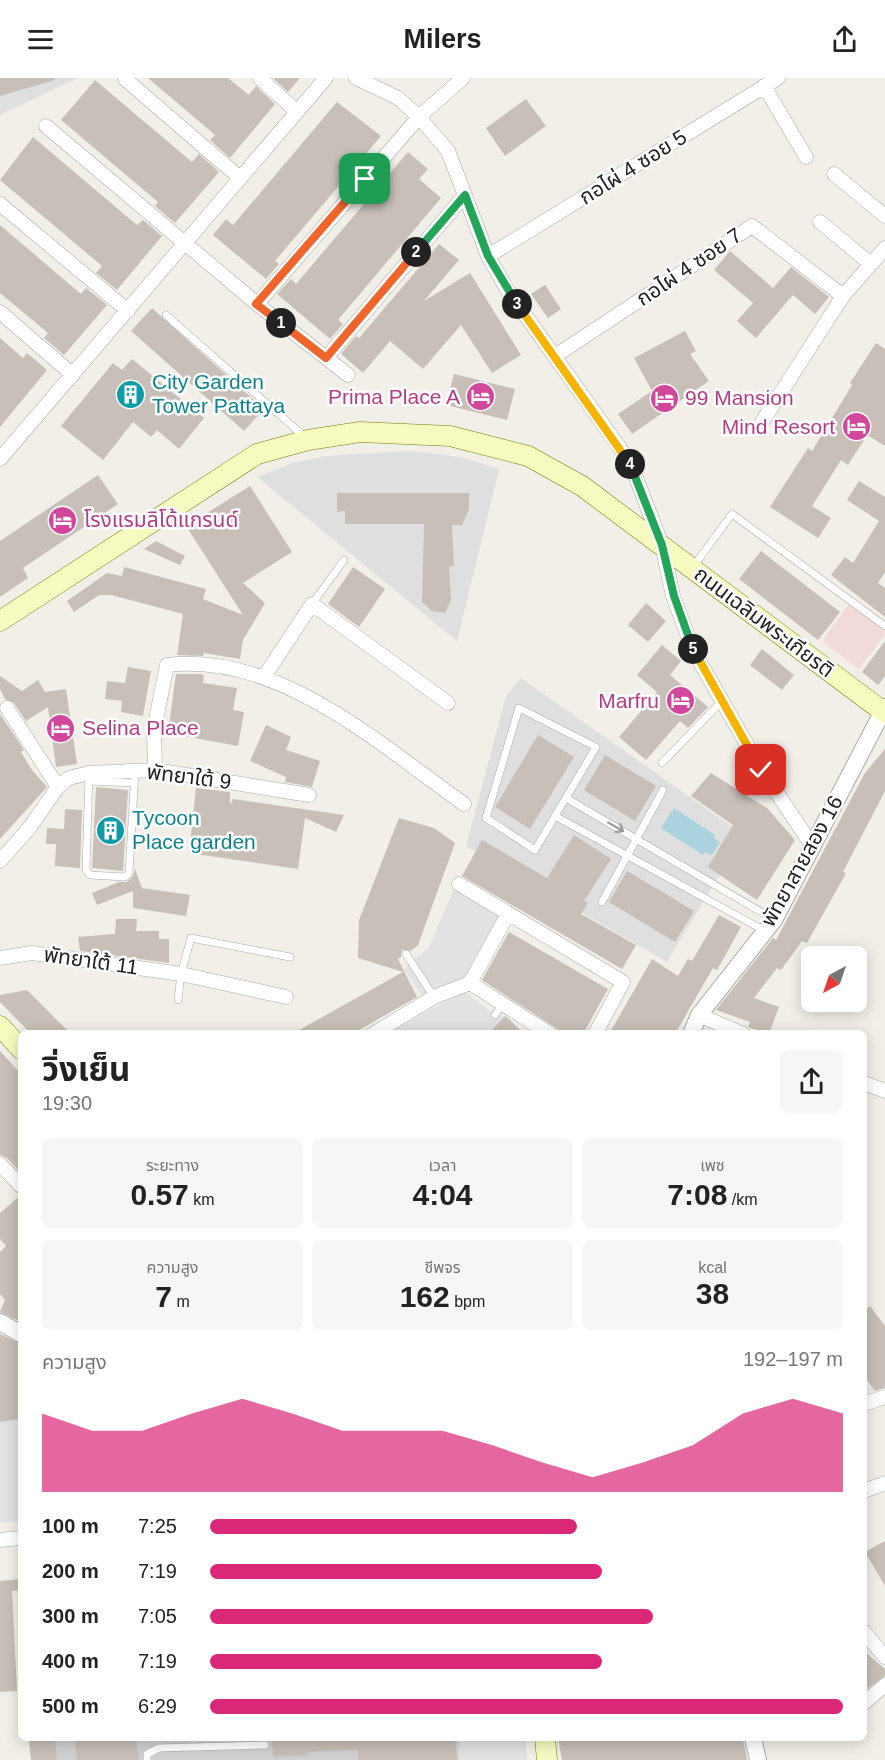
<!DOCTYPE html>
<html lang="th">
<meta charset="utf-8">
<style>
:root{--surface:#fff;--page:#f6f6f6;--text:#222;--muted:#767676;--accent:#db2777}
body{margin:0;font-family:Arial,"Noto Sans Thai",sans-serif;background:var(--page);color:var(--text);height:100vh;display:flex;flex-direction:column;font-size:22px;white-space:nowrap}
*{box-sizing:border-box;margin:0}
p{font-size:20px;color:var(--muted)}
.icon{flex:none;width:33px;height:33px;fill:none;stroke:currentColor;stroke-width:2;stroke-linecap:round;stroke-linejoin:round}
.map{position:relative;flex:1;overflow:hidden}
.sheet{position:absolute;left:18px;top:952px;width:849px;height:711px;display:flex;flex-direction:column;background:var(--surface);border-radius:9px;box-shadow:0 3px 15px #0003}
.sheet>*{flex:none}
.needle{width:39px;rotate:220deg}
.tools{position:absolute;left:801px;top:868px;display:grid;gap:12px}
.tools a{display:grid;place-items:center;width:66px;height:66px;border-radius:9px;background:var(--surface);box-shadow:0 3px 15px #0003;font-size:30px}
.pin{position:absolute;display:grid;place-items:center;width:51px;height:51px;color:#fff;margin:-26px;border-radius:12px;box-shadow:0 3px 9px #0006}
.km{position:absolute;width:30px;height:30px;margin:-15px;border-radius:50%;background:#222;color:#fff;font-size:16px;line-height:30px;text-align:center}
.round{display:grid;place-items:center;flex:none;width:63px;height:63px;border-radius:9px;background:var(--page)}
.overview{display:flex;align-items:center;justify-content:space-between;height:102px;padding:0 24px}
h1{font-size:33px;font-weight:700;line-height:45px}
.figures{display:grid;grid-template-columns:repeat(3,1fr);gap:9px;height:102px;padding:6px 24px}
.figures div{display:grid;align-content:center;border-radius:9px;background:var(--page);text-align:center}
.figures b{font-size:30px;font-weight:700}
.figures small{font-size:16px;font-weight:400}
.figures p{font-size:16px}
.chart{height:168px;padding:12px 24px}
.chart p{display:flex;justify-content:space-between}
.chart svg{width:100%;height:108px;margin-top:6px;fill:var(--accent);opacity:.7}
ul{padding:0 24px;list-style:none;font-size:20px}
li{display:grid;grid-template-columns:96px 72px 1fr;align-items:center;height:45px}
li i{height:15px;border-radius:8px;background:var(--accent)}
header{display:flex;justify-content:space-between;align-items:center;height:78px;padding:0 24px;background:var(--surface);font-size:27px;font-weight:700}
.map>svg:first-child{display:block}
.residential{fill:#e0dfdf}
.commercial{fill:#f2dad9}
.religious{fill:#d0d0d0}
.parking{fill:#e2e2e2}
.water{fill:#aad3df}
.building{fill:#c7bfb8}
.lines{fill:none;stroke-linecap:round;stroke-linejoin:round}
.service-casing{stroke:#a9a9a9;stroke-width:8}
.minor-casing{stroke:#a9a9a9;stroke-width:15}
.tertiary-casing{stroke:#a9a9a9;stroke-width:18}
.secondary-casing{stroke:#707d05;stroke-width:21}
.service{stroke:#fff;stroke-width:7}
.minor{stroke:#fff;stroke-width:14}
.tertiary{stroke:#fff;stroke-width:16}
.secondary{stroke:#f7fabf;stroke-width:20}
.oneway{stroke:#9c9c9c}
.split-1-casing{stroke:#fff;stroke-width:12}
.split-2-casing{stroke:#fff;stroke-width:12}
.split-3-casing{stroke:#fff;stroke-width:12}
.split-4-casing{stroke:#fff;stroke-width:12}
.split-5-casing{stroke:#fff;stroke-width:12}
.split-6-casing{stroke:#fff;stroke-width:12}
.split-1{stroke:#f0652b;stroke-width:8}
.split-2{stroke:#f0652b;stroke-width:8}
.split-3{stroke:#22a559;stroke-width:8}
.split-4{stroke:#f5b400;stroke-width:8}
.split-5{stroke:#22a559;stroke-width:8}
.split-6{stroke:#f5b400;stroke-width:8}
.labels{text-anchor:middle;stroke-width:5;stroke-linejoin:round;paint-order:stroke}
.street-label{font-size:21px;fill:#222;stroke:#fff}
.culture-label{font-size:21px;fill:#0d838f;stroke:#fff;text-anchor:start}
.hotel-label{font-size:21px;fill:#b23c85;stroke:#fff;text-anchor:end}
</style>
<header><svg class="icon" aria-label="menu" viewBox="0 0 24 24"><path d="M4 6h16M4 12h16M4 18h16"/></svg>Milers<svg class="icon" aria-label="share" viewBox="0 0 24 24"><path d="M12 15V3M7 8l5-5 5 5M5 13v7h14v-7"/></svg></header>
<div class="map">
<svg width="885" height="1682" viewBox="0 0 885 1682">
<rect width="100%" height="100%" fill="#f2efe9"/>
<!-- residential -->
<path class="residential" d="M0,0H78L0,37Z
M410,373L461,379L499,391L457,563L257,399L292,385L326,378Z
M521,600L744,757L667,884L466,768L506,618Z"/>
<!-- commercial -->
<path class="commercial" d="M850,525L885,552V557L859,591L822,563Z"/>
<!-- religious -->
<path class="religious" d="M525,1660L527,1682H31L29,1661Z"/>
<!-- parking -->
<path class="parking" d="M454,811L499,838L469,897L421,917L404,891L429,869Z
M464,913L495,937L506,938L488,955L395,956L392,953Z
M21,1341V1444H0V1344Z
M459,1661H525L527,1682H458Z"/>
<!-- water -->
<path class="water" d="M674,730L715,757L713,760L720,764L712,777L705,774L703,777L661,750Z"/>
<!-- building -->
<path class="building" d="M0,0H55V2L0,18Z
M148,0H228L249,17L256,8L275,26L230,80L210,62L215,57Z
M273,0H300L288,14Z
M95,2L192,84L199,76L219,94L175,145L155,128L158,124L61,42Z
M526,21L546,48L505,78L486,50Z
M337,24L381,58L275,183L279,186L266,201L213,157L226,141L233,147Z
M33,59L137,147L143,142L162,158L117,212L96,195L102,188L0,102Z
M408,74L428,91L419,101L441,120L338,242L343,246L330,261L277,216L291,201L296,206Z
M0,147L81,216L86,210L107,227L64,277L44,260L48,255L0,215Z
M439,166L459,182L424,223L470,195L521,277L492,295L461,247L423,291L390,263L363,295L341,276L356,258L359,260Z
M730,173L773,210L791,189L829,219L815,236L793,217L756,260L737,243L753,225L714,192Z
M545,207L561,231L548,240L531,216Z
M152,230L264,331L244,353L131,253Z
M685,253L696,273L690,276L709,303L632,356L618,336L652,313L634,280Z
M0,260L23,280L27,275L47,292L0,349Z
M876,265L885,271V368L867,357L848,387L841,382L812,428L831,440L818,460L770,429L808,370L812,373L852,307L850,305Z
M132,281L204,340L179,371L157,352L151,359L133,344L103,382L61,348L113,285L122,292Z
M454,296L515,311L507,342L446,327Z
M98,397L118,426L23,490L28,500L0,519V463Z
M859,403L885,419V494L878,505L885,510V539L831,497L845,479L853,485L879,443L847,422Z
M250,408L292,474L243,505L265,525L243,562L240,581L204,575L203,578L177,577L183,536L111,517H99L74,534L67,523L107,495L122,498L124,489L206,511L203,521L243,537L186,448Z
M337,415H469V431L462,447H452L454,488L449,489L451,522L445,535L432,533L422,524L424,446H345V433L337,434Z
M156,463L185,478L180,487L144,471Z
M761,473L840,534L818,562L739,501Z
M353,489L385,511L359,549L328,526Z
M646,525L666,543L648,564L628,547Z
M885,563V598L878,607L862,594Z
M662,567L681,583L670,597L708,629L688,650L680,643L646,682L619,659L657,614L637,597Z
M762,571L794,597L782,612L750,587Z
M128,589L151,593L143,638L121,634L122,623L105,621L107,603L125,605Z
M176,596H201L204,598L203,605L237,610L233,632L244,634L238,668L168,655Z
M0,598L22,613L38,602L45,614L66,611L77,686L56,689L48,629L26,643L14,625L5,621L0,611Z
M0,636L24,672L21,674L32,692L47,709L0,761Z
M266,647L291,659L286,672L320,683L312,709L285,704L286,699L250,683Z
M538,657L574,679L530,751L495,729Z
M885,671V713L843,794L846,795L807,865L802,863L781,892L777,890L754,920L779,929L769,956L748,949L750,944L716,932L773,860L776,862L865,695Z
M605,677L656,708L635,743L584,712Z
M711,695L767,730L795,762L757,822L708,789L733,747L691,718Z
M96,709L128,712L123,793L92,790Z
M196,710L230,714V727L233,721L344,737L336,754L305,740L298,791L189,775Z
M65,731L82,732L80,790L55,788L56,766H46L47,750L64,751Z
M399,740L434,750L455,765L418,867L411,873L402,872L401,879L398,881L417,919L352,956H292L403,894L358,880L359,842Z
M574,757L611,781L584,823L588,825L581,836L636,867L622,891L462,798L482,762L547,800Z
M135,791L142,810L190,817L186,838L133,830V813L97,827L92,815L119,804H127L133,798Z
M627,793L694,833L675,864L609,824Z
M719,837L741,849L717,892L713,890L675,956H609L652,881L678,898L688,881L692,883Z
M116,841H137L136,853H159V861H169V885L80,873L78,859L115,856Z
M509,854L608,911L583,956H565L482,902Z
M27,912L71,956H31L0,924V917Z
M505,938L508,940L524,956H488Z
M0,973L21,996V1095L7,1080L0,1077Z
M21,1117V1244L0,1234L5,1222L0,1216V1174L6,1168L0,1161V1135Z
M870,1228L885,1248V1310L875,1313L864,1298V1233Z
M0,1256L21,1266V1341L0,1344Z
M885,1463V1508L865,1474Z
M21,1501V1512L12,1513L17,1613L0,1614V1503Z
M864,1573L885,1591V1598L864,1613Z
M29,1660H55L57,1682H31Z
M75,1660H136L139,1682H77Z
M272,1660H455L457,1682H359L358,1672L307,1674L308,1677L273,1679Z
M558,1660H743L747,1682H562Z"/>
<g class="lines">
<defs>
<path id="service" d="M166,237L306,360
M693,489L732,436L885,548
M312,526L344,482
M519,630L596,669L535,772L486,740Z
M662,685L721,624
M89,695L86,792L90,797L125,799L129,795L135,693
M89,703L134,705
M566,720L773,841
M555,738L765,853
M602,824L663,712
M406,876L434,919
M178,922L181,896L191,860L290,879
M495,937L504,925
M147,1682V1676L159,1670L265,1667"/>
<path id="minor" d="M260,0L297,34
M356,0L398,20L419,39L448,73L488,178L508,213L630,384L662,467L673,518L693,572L761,691L813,769
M125,1L240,100
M764,8L806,79
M46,48L257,226L348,297
M834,96L885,138
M0,126L128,233
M820,144L871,186
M488,178L778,0
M843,218L885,170
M257,226L419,39L463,0
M0,234L73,297
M555,278L752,148L843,218L762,344
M326,280L465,117
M0,381L326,0
M264,599L312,526L448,625
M7,630L58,709
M155,692L154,651L167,587C279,574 379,666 464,726
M0,783L30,749L58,709L69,700L89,695L155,692L309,717
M459,806L623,904L595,956
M0,880L32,875L181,896L286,919
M470,905L550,956
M699,937L743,956
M373,956L434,919L470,905L508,836
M864,1005L885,1013
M0,1086L21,1108
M864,1326L885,1319
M864,1413L885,1405
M0,1462L21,1460
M864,1554L885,1579
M864,1625L885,1607"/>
<path id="tertiary" d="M691,956L699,937L774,842L885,629
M0,1244L21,1256
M753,1660L758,1682"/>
<path id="secondary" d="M0,543L257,376L308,362L360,354L450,358L528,378L582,408L885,635
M0,948L21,971
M545,1660L547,1682"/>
</defs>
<!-- service casing -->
<use href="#service" class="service-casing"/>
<!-- minor casing -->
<use href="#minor" class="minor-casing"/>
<!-- tertiary casing -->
<use href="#tertiary" class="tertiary-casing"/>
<!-- secondary casing -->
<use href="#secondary" class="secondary-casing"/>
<!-- service -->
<use href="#service" class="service"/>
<!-- minor -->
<use href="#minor" class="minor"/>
<!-- tertiary -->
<use href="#tertiary" class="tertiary"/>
<!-- secondary -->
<use href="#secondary" class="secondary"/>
</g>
<!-- one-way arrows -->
<defs><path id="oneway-shaft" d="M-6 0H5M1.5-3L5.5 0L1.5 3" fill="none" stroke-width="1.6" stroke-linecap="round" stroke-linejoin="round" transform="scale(1.5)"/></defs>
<use class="oneway" href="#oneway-shaft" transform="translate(616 749) rotate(30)"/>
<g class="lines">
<defs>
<path id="split-1" d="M281,245L256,226L365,101"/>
<path id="split-2" d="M281,245L326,280L416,174"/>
<path id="split-3" d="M416,174L465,117L488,178L517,226"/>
<path id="split-4" d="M517,226L630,386"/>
<path id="split-5" d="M630,386L662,467L674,518L693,571"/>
<path id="split-6" d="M693,571L761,692"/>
</defs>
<!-- split-1 casing -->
<use href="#split-1" class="split-1-casing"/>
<!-- split-2 casing -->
<use href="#split-2" class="split-2-casing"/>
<!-- split-3 casing -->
<use href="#split-3" class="split-3-casing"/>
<!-- split-4 casing -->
<use href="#split-4" class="split-4-casing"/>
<!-- split-5 casing -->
<use href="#split-5" class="split-5-casing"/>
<!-- split-6 casing -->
<use href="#split-6" class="split-6-casing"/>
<!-- split-1 -->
<use href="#split-1" class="split-1"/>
<!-- split-2 -->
<use href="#split-2" class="split-2"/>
<!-- split-3 -->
<use href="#split-3" class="split-3"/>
<!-- split-4 -->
<use href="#split-4" class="split-4"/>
<!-- split-5 -->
<use href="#split-5" class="split-5"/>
<!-- split-6 -->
<use href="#split-6" class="split-6"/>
</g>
<!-- icons -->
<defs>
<symbol id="building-disc" viewBox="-11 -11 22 22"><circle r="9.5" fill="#0f9aa8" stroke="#fff"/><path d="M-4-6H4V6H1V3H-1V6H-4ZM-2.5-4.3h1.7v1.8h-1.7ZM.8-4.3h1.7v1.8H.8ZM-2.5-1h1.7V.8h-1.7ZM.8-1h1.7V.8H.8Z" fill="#fff"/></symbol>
<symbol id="hotel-disc" viewBox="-11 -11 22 22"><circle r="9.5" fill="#d1479c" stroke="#fff"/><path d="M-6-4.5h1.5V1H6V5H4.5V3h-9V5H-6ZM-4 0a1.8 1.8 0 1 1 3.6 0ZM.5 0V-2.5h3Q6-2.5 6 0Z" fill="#fff"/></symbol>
</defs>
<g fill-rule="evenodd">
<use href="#building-disc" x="114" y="300" width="33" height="33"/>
<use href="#hotel-disc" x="464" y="302" width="33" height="33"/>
<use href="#hotel-disc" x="648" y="304" width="33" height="33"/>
<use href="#hotel-disc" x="840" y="332" width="33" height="33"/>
<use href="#hotel-disc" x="46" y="426" width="33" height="33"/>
<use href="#hotel-disc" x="664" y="606" width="33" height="33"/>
<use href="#hotel-disc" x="44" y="634" width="33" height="33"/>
<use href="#building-disc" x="94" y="736" width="33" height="33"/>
</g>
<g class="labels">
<!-- street labels -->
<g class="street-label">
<text transform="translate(633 89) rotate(-32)" y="7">กอไผ่ 4 ซอย 5</text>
<text transform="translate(689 189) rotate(-34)" y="7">กอไผ่ 4 ซอย 7</text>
<text transform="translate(764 544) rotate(37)" y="7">ถนนเฉลิมพระเกียรติ</text>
<text transform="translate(189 699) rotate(7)" y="7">พัทยาใต้ 9</text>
<text transform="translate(802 783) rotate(-61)" y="7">พัทยาสายสอง 16</text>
<text transform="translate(91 883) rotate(8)" y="7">พัทยาใต้ 11</text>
</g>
<!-- culture labels -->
<g class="culture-label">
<text x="152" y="311">City Garden<tspan x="152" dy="24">Tower Pattaya</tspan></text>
<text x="132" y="747">Tycoon<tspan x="132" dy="24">Place garden</tspan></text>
</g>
<!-- hotel labels -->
<g class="hotel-label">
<text x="460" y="326">Prima Place A</text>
<text x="685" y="327" text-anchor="start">99 Mansion</text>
<text x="835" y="356">Mind Resort</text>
<text x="84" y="449" text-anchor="start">โรงแรมลิโด้แกรนด์</text>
<text x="659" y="630">Marfru</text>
<text x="82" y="657" text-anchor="start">Selina Place</text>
</g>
</g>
</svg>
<div class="tools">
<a><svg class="needle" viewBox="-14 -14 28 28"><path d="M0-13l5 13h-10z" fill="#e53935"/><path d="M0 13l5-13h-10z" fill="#767676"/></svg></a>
</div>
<div class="pin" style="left:365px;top:101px;background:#1e9e55"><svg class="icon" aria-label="arrive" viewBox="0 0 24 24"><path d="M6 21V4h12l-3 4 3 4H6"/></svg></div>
<div class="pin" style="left:761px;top:692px;background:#d93025"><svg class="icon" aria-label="check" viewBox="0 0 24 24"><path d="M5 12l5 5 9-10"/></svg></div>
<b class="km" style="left:281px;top:245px">1</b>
<b class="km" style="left:416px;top:174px">2</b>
<b class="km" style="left:517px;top:226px">3</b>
<b class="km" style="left:630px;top:386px">4</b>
<b class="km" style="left:693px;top:571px">5</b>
<section class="sheet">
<div class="overview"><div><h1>วิ่งเย็น</h1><p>19:30</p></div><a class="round"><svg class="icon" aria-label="share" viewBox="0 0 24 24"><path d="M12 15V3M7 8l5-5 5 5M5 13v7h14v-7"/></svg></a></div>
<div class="figures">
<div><p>ระยะทาง</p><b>0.57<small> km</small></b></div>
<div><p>เวลา</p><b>4:04</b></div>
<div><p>เพซ</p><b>7:08<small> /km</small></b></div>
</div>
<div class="figures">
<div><p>ความสูง</p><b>7<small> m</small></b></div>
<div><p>ชีพจร</p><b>162<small> bpm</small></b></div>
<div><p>kcal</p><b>38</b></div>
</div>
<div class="chart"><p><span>ความสูง</span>192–197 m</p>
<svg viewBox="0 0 160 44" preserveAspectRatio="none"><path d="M0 44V12L10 19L20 19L30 12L40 6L50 12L60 19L70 19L80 19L90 25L100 32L110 38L120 32L130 25L140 12L150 6L160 12V44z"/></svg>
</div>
<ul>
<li><b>100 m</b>7:25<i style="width:58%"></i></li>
<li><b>200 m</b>7:19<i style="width:62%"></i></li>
<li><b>300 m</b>7:05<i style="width:70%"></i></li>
<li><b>400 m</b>7:19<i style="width:62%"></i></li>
<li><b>500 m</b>6:29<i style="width:100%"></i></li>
</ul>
</section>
</div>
